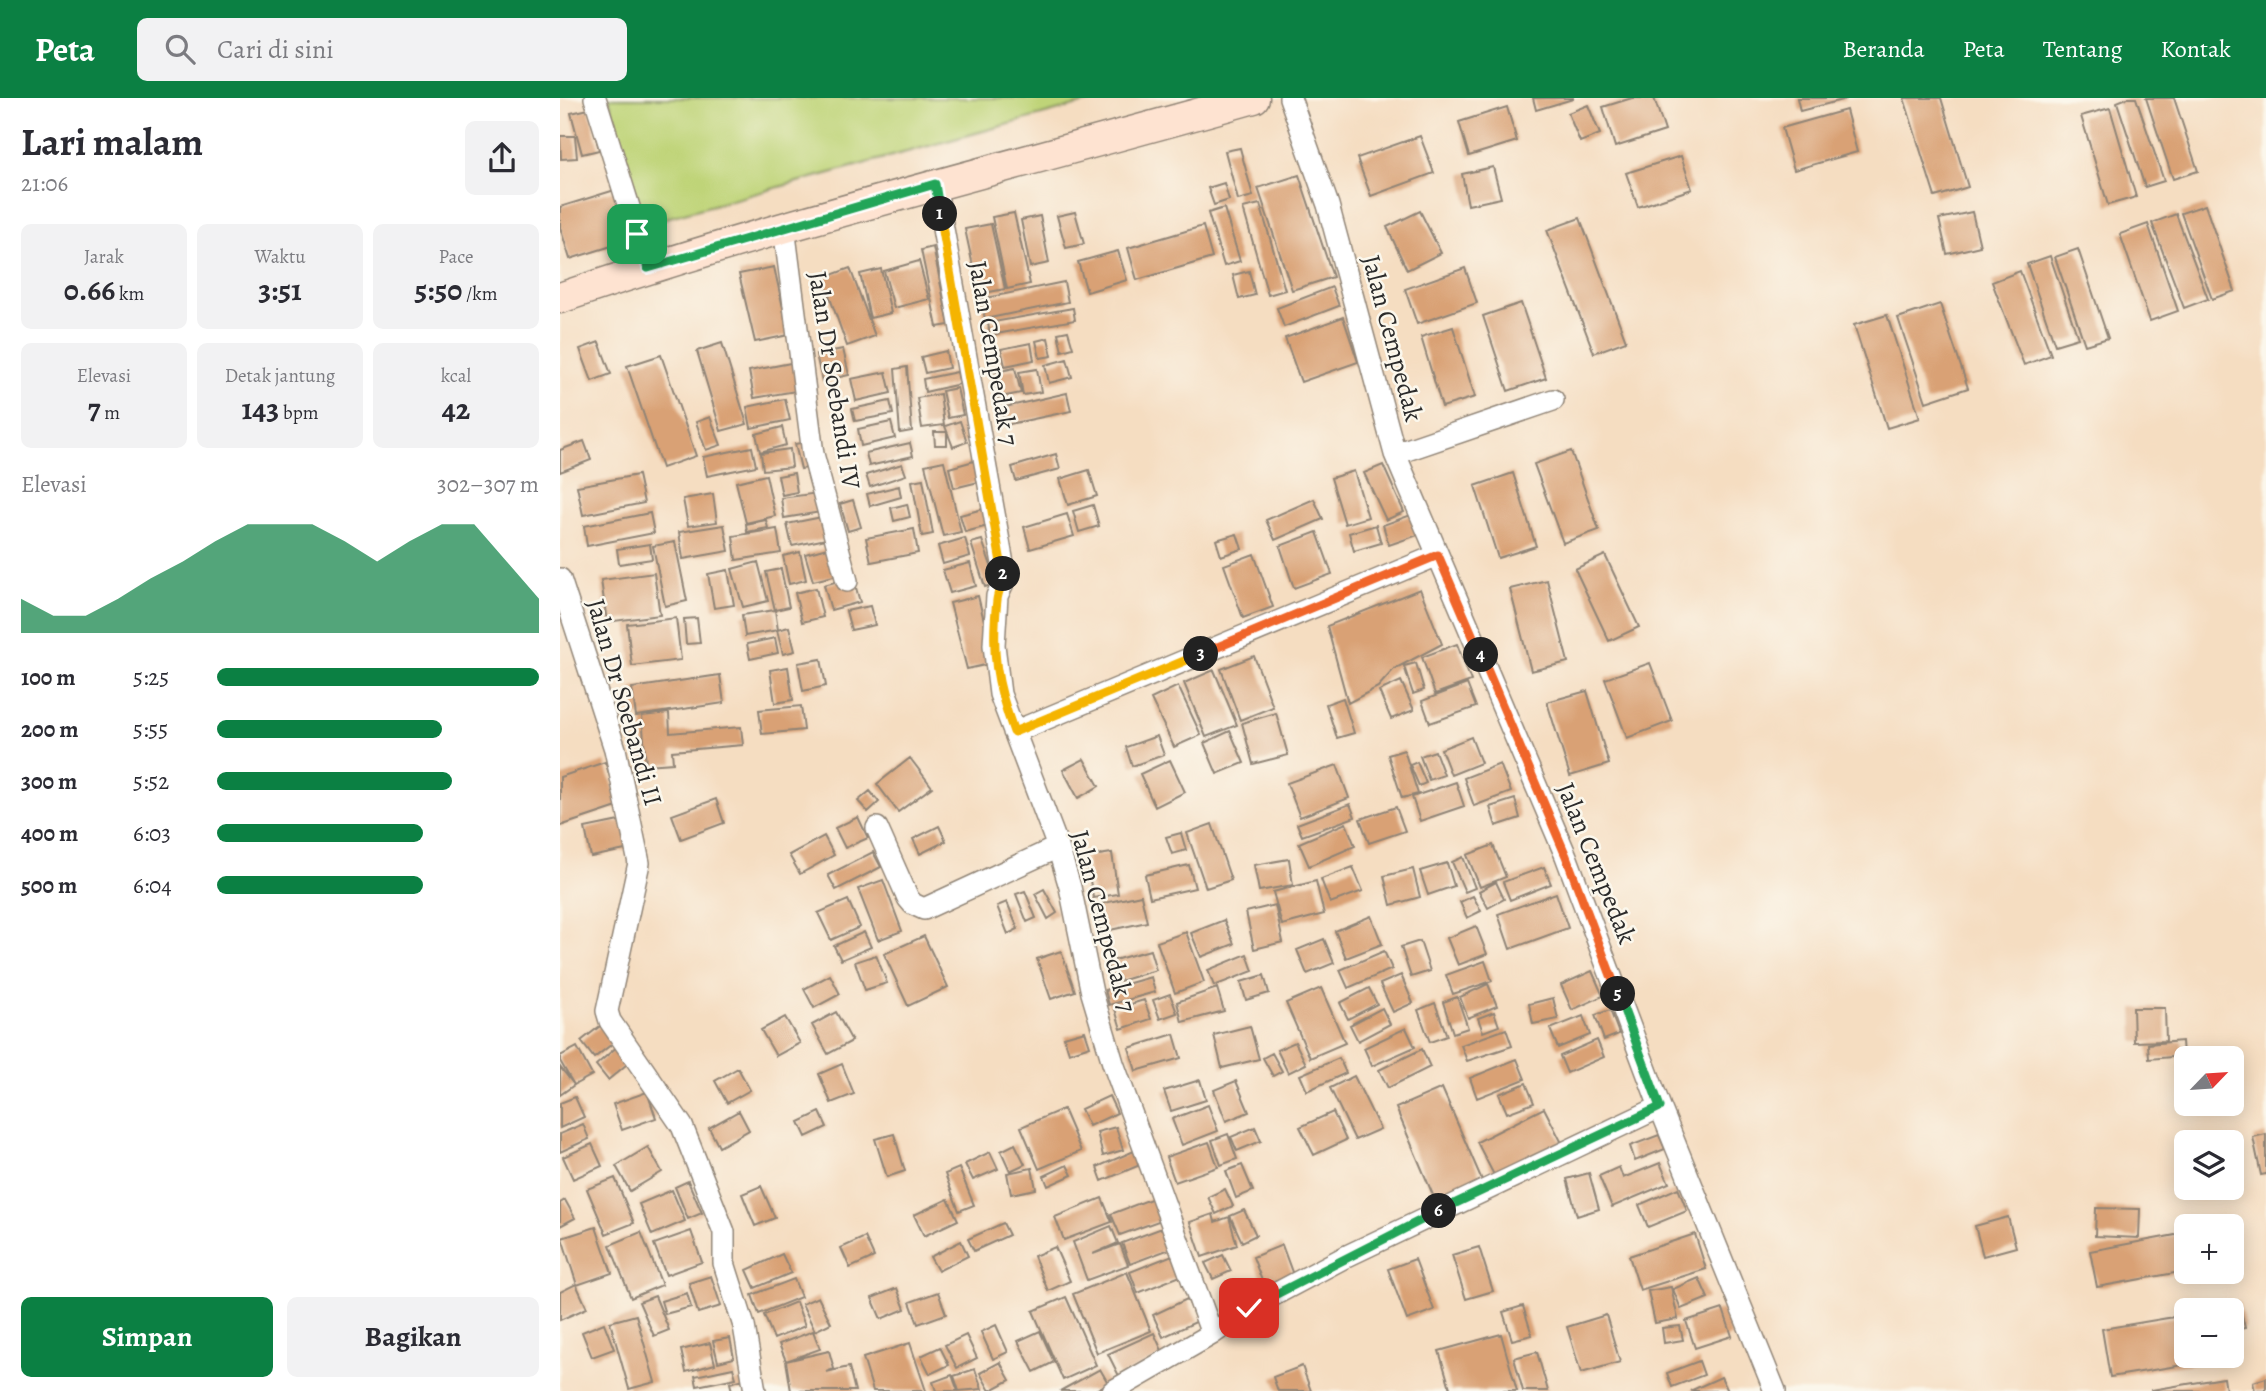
<!DOCTYPE html>
<html lang="id">
<meta charset="utf-8">
<style>
:root{--surface:#fff;--page:#f2f2f3;--text:#2b2b33;--muted:#7c7c81;--accent:#0b8043}
body{margin:0;font-family:Alegreya,serif;background:var(--page);color:var(--text);height:100vh;display:flex;flex-direction:column;font-size:26px;white-space:nowrap}
*{box-sizing:border-box;margin:0}
p{font-size:23px;color:var(--muted)}
.icon{flex:none;width:38px;height:38px;fill:none;stroke:currentColor;stroke-width:2;stroke-linecap:round;stroke-linejoin:round}
.map{position:relative;flex:1;overflow:hidden}
.sheet{display:flex;flex-direction:column;background:var(--surface);width:560px}
.sheet>*{flex:none}
.needle{width:46px;rotate:65deg}
.controls{position:absolute;left:1614px;top:948px;display:grid;gap:14px}
.controls a{display:grid;place-items:center;width:70px;height:70px;border-radius:10px;background:var(--surface);box-shadow:0 4px 18px #0003;font-size:35px}
.pin{position:absolute;display:grid;place-items:center;width:60px;height:60px;color:#fff;margin:-30px;border-radius:14px;box-shadow:0 4px 10px #0006}
.km{position:absolute;width:35px;height:35px;margin:-18px;border-radius:50%;background:#222;color:#fff;font-size:19px;line-height:35px;text-align:center}
.round{display:grid;place-items:center;flex:none;width:74px;height:74px;border-radius:10px;background:var(--page)}
.headline{display:flex;align-items:center;justify-content:space-between;height:119px;padding:0 21px}
h1{font-size:38px;font-weight:600;line-height:52px}
.stats{display:grid;grid-template-columns:repeat(3,1fr);gap:10px;height:119px;padding:7px 21px}
.stats div{display:grid;align-content:center;border-radius:10px;background:var(--page);text-align:center}
.stats b{font-size:30px;font-weight:600}
.stats small{font-size:19px;font-weight:400}
.stats p{font-size:19px}
.chart{height:196px;padding:14px 21px}
.chart p{display:flex;justify-content:space-between}
.chart svg{width:100%;height:126px;margin-top:7px;fill:var(--accent);opacity:.7}
.cta{display:flex;gap:14px;margin-top:auto;padding:14px 21px}
.cta a{flex:1;height:80px;border-radius:10px;background:var(--accent);color:#fff;font-size:28px;font-weight:600;line-height:80px;text-align:center}
.cta a+a{background:var(--page);color:var(--text)}
ul{padding:0 21px;list-style:none;font-size:23px}
li{display:grid;grid-template-columns:112px 84px 1fr;align-items:center;height:52px}
li i{height:18px;border-radius:9px;background:var(--accent)}
header{display:flex;align-items:center;gap:42px;box-sizing:border-box;height:98px;padding:0 35px;background:var(--accent);color:#fff}
header strong{font-size:33px}
nav{display:flex;gap:38px;margin-inline-start:auto;font-size:24px}
.search{width:490px;height:63px;background:var(--page);display:flex;align-items:center;gap:18px;box-sizing:border-box;padding:0 24px;border-radius:10px;color:var(--muted);font-size:26px}
main{display:flex;flex:1;min-height:0}
.map>svg:first-child{display:block}
.green{fill:#bfd478;stroke:#758052;stroke-width:2}
.building{fill:#d9a174}
.lines{fill:none;stroke-linecap:round;stroke-linejoin:round}
.minor-casing{stroke:#908476;stroke-width:24}
.secondary-casing{stroke:#908476;stroke-width:33}
.minor{stroke:#fff;stroke-width:21}
.secondary{stroke:#fee3d1;stroke-width:30}
.split-1-casing{stroke:#fff;stroke-width:14}
.split-2-casing{stroke:#fff;stroke-width:14}
.split-3-casing{stroke:#fff;stroke-width:14}
.split-4-casing{stroke:#fff;stroke-width:14}
.split-5-casing{stroke:#fff;stroke-width:14}
.split-6-casing{stroke:#fff;stroke-width:14}
.split-7-casing{stroke:#fff;stroke-width:14}
.split-1{stroke:#22a559;stroke-width:9}
.split-2{stroke:#f5b400;stroke-width:9}
.split-3{stroke:#f5b400;stroke-width:9}
.split-4{stroke:#f0652b;stroke-width:9}
.split-5{stroke:#f0652b;stroke-width:9}
.split-6{stroke:#22a559;stroke-width:9}
.split-7{stroke:#22a559;stroke-width:9}
.labels{text-anchor:middle;stroke-width:5;stroke-linejoin:round;paint-order:stroke}
.street-label{font-size:26px;fill:#2b2b2b;stroke:#fbf7ec}
</style>
<header>
<strong>Peta</strong>
<div class="search"><svg class="icon" aria-label="search" viewBox="0 0 24 24"><circle cx="10" cy="10" r="6"/><path d="M15 15l6 6"/></svg>Cari di sini</div>
<nav><a>Beranda</a><a>Peta</a><a>Tentang</a><a>Kontak</a></nav>
</header>
<main>
<section class="sheet">
<div class="headline"><div><h1>Lari malam</h1><p>21:06</p></div><a class="round"><svg class="icon" aria-label="share" viewBox="0 0 24 24"><path d="M12 15V3M7 8l5-5 5 5M5 13v7h14v-7"/></svg></a></div>
<div class="stats">
<div><p>Jarak</p><b>0.66<small> km</small></b></div>
<div><p>Waktu</p><b>3:51</b></div>
<div><p>Pace</p><b>5:50<small> /km</small></b></div>
</div>
<div class="stats">
<div><p>Elevasi</p><b>7<small> m</small></b></div>
<div><p>Detak jantung</p><b>143<small> bpm</small></b></div>
<div><p>kcal</p><b>42</b></div>
</div>
<div class="chart"><p><span>Elevasi</span>302–307 m</p>
<svg viewBox="0 0 160 44" preserveAspectRatio="none"><path d="M0 44V32L10 38L20 38L30 32L40 25L50 19L60 12L70 6L80 6L90 6L100 12L110 19L120 12L130 6L140 6L150 19L160 32V44z"/></svg>
</div>
<ul>
<li><b>100 m</b>5:25<i style="width:100%"></i></li>
<li><b>200 m</b>5:55<i style="width:70%"></i></li>
<li><b>300 m</b>5:52<i style="width:73%"></i></li>
<li><b>400 m</b>6:03<i style="width:64%"></i></li>
<li><b>500 m</b>6:04<i style="width:64%"></i></li>
</ul>
<div class="cta"><a>Simpan</a><a>Bagikan</a></div>
</section>
<div class="map">
<svg width="1706" height="1293" viewBox="0 0 1706 1293">
<rect width="100%" height="100%" fill="#fbf7ec"/>
<filter id="ink" filterUnits="userSpaceOnUse"><feTurbulence type="fractalNoise" baseFrequency=".0143" numOctaves="2"/><feDisplacementMap in="SourceGraphic" scale="14" xChannelSelector="R" yChannelSelector="G"/><feConvolveMatrix kernelMatrix="1 2 1 2 8 2 1 2 1" color-interpolation-filters="sRGB"/></filter>
<filter id="wash" filterUnits="userSpaceOnUse"><feTurbulence type="fractalNoise" baseFrequency=".00686" numOctaves="4" result="noise"/><feDisplacementMap in="SourceGraphic" scale="28" xChannelSelector="R" yChannelSelector="G"/><feGaussianBlur stdDeviation="1.57" result="paint"/><feColorMatrix in="noise" values="0 0 0 0 0 0 0 0 0 0 0 0 0 0 0 0 0 1.4 0 .05"/><feComposite in="paint" operator="in"/></filter>
<g filter="url(#wash)">
<rect width="100%" height="100%" fill="#f5ddc1"/>
<!-- green -->
<path class="green" d="M49,0H544L84,126Z"/>
<g id="blocks">
<!-- building -->
<path class="building" d="M973,0H1013V1L976,12Z
M1072,0H1094L1105,33L1055,49L1043,9Z
M1237,0H1286V1L1240,13Z
M1344,0H1381L1408,89L1375,99Z
M1567,0H1576L1604,83L1585,89L1557,4Z
M1586,0H1614L1638,73L1613,81Z
M1028,7L1040,36L1020,44L1008,15Z
M947,9L957,43L909,58L899,24Z
M1550,10L1576,99L1548,107L1521,18Z
M29,11L39,52L22,56L11,15Z
M1286,12L1297,54L1234,72L1222,30Z
M0,38H15L17,60L1,61Z
M860,38L874,75L811,98L797,60Z
M680,50L693,98L678,102L665,53Z
M1121,58L1132,91L1078,109L1066,75Z
M933,69L941,100L908,107L902,76Z
M739,77L773,179L732,192L698,90Z
M664,85L669,102L654,107L648,90Z
M58,91L74,141L10,161L0,129V109Z
M700,106L725,192L708,197L683,110Z
M1645,107L1675,193L1652,201L1621,115Z
M664,110L680,163L664,168L648,115Z
M860,113L881,155L847,172L827,129Z
M515,114L524,146L506,150L497,118Z
M1412,114L1420,148L1387,156L1379,121Z
M454,115L470,186L447,191L432,119Z
M1616,116L1648,201L1624,210L1592,125Z
M480,118L489,165L470,169L461,122Z
M1020,120L1066,243L1034,255L987,132Z
M431,126L445,191L419,196L405,131Z
M1588,126L1618,213L1590,223L1560,136Z
M643,128L652,160L577,182L568,150Z
M373,149L389,227L377,229L361,152Z
M1518,151L1548,240L1525,247L1495,159Z
M558,153L567,182L527,194L518,164Z
M1490,158L1518,240L1495,247L1467,166Z
M359,163L369,201L334,210L324,173Z
M214,169L229,237L195,244L179,176Z
M290,170L315,238L287,248L263,180Z
M905,170L917,205L857,226L845,191Z
M321,171L331,215L310,220L300,176Z
M689,173L695,197L679,201L673,177Z
M1460,173L1491,257L1464,267L1432,184Z
M504,184L508,204L425,221L421,201Z
M772,189L779,208L724,229L717,210Z
M961,205L986,280L948,293L923,218Z
M1380,206L1408,290L1366,304L1338,220Z
M513,210L515,222L430,237L428,225Z
M1327,217L1360,320L1327,330L1294,227Z
M783,219L798,264L741,284L725,240Z
M893,229L915,299L882,309L861,239Z
M508,233L513,250L502,253L498,235Z
M488,240L492,258L480,260L476,243Z
M39,244L51,276L32,283L20,251Z
M162,245L187,326L161,333L137,253Z
M471,245L474,262L445,268L441,251Z
M283,251L289,277L262,283L256,256Z
M386,253L389,270L365,275L361,259Z
M101,257L136,358L102,370L67,268Z
M507,261L512,279L489,285L485,267Z
M236,264L242,292L194,300L189,273Z
M347,269L352,333L340,335L335,271Z
M455,270L461,295L436,300L431,275Z
M477,271L481,294L463,297L459,274Z
M326,274L331,295L296,303L291,281Z
M397,274L400,286L365,294L363,281Z
M397,290L403,317L388,320L382,293Z
M507,295L511,313L445,327L441,310Z
M380,296L384,327L362,330L357,300Z
M225,301L230,322L191,330L187,309Z
M330,303L333,316L295,323L292,311Z
M150,319L161,347L146,352L136,324Z
M400,323L407,344L393,349L385,328Z
M331,324L335,340L301,348L298,331Z
M222,329L226,347L200,354L196,336Z
M374,334H387V347H375Z
M24,343L31,362L0,374V352Z
M246,344L251,369L241,371L235,346Z
M350,345L353,358L309,368L306,355Z
M192,349L196,368L147,378L143,359Z
M230,351L232,369L203,372L201,355Z
M1011,353L1039,432L1003,445L974,366Z
M496,356L500,371L456,383L452,369Z
M421,361L427,382L394,390L389,370Z
M384,363L401,434L383,438L365,367Z
M342,366L346,377L310,389L306,377Z
M823,367L844,414L826,422L804,375Z
M529,372L537,398L508,407L500,381Z
M794,373L808,419L785,426L771,380Z
M234,375L237,394L222,397L218,378Z
M953,375L976,448L938,460L915,388Z
M78,377L84,405L23,417L17,388Z
M206,377L215,418L186,425L176,384Z
M363,381L373,436L362,438L352,383Z
M339,388L341,399L310,408L307,396Z
M258,395L261,414L224,420L221,400Z
M153,396L157,424L128,428L123,401Z
M754,401L763,421L715,442L706,422Z
M293,402L301,429L288,433L280,406Z
M347,406L350,419L334,423L331,410Z
M533,407L539,428L519,434L513,413Z
M423,411L428,428L405,434L400,417Z
M90,415L94,435L27,448L24,428Z
M507,416L514,438L470,451L464,429Z
M851,417L858,437L829,447L823,427Z
M267,418L271,440L232,448L227,426Z
M206,422L208,430L187,434L186,426Z
M164,427L169,453L123,461L119,434Z
M816,427L821,445L794,453L789,435Z
M217,431L221,455L176,462L173,438Z
M354,431L358,455L311,464L306,440Z
M757,434L772,476L734,490L720,448Z
M677,436L682,451L661,458L656,442Z
M405,440L410,458L383,466L378,448Z
M422,442L437,485L425,489L411,445Z
M115,444L127,503L105,508L93,448Z
M90,446L92,461L59,466L57,451Z
M275,448L282,476L253,483L245,456Z
M240,454L246,482L229,486L223,458Z
M694,456L713,509L683,520L664,467Z
M1045,457L1079,529L1049,543L1015,471Z
M198,464L208,503L183,509L172,471Z
M410,465L416,488L390,495L383,472Z
M221,471L229,509L215,512L206,474Z
M168,472L174,507L154,510L148,476Z
M94,475L100,517L47,524L41,482Z
M293,479L300,504L271,512L264,487Z
M987,482L1008,564L971,573L950,491Z
M256,490L263,519L242,524L235,495Z
M860,491L882,546L834,571L818,589L788,605L767,528Z
M418,498L434,565L407,571L390,505Z
M310,508L315,527L291,532L286,513Z
M215,512L218,532L185,538L182,517Z
M116,520L121,562L72,568L67,526Z
M137,520L140,545L126,546L124,521Z
M229,529L235,553L223,556L217,532Z
M215,540L218,555L190,561L187,546Z
M897,546L911,583L875,596L862,559Z
M694,558L713,609L680,622L661,571Z
M261,561L266,588L243,593L238,565Z
M856,565L864,592L853,596L844,568Z
M1090,565L1112,623L1067,640L1045,581Z
M228,569L233,602L215,605L210,572Z
M654,572L677,627L646,639L624,585Z
M160,577L164,605L76,618L72,590Z
M841,583L854,612L831,621L819,593Z
M907,586L916,609L870,625L862,603Z
M618,588L641,637L614,649L591,601Z
M1027,593L1049,666L1010,678L987,604Z
M783,600L794,635L777,640L766,606Z
M241,608L244,632L202,636L199,612Z
M109,615L110,635L181,629L183,647L112,653L113,665L86,667L82,618Z
M716,615L728,657L693,666L682,625Z
M670,633L684,665L657,676L644,645Z
M597,638L604,657L572,668L566,649Z
M911,639L921,665L891,677L881,651Z
M844,652L858,696L842,700L828,657Z
M875,653L884,677L869,682L860,658Z
M350,660L372,689L338,714L317,686Z
M524,661L539,688L518,700L503,672Z
M610,662L625,694L595,709L580,676Z
M45,664L60,708L0,728V679Z
M857,664L866,685L859,688L850,667Z
M940,666L951,694L914,708L904,680Z
M777,667L789,700L740,719L727,685Z
M896,684L904,708L860,723L852,699Z
M310,693L319,704L308,714L298,703Z
M156,701L164,725L121,741L112,717Z
M955,701L960,720L936,728L930,709Z
M790,706L795,719L742,738L737,726Z
M836,709L845,733L809,745L800,721Z
M298,719L308,740L285,750L275,730Z
M64,722L70,751L31,759L25,730Z
M786,725L795,748L749,768L739,745Z
M652,726L671,782L646,790L627,735Z
M379,728L386,743L360,756L353,741Z
M621,735L626,752L612,756L606,739Z
M264,738L274,757L240,776L229,757Z
M933,747L946,779L920,789L907,757Z
M313,754L321,769L276,792L268,777Z
M552,755L558,796L533,800L526,759Z
M903,759L915,790L905,794L892,764Z
M729,761L733,787L699,793L694,767Z
M887,765L894,788L868,797L860,773Z
M629,767L635,790L590,800L585,777Z
M793,769L803,793L770,805L761,781Z
M984,769L991,786L950,802L943,784Z
M853,771L860,799L831,807L824,778Z
M323,782L342,833L318,842L298,791Z
M756,783L764,816L722,827L713,794Z
M936,784L944,801L928,810L919,793Z
M484,791L497,815L488,821L475,796Z
M465,793L476,820L467,824L456,796Z
M996,795L1008,830L950,851L938,816Z
M581,797L587,824L541,834L535,807Z
M913,798L921,813L907,820L900,804Z
M288,802L300,829L271,842L258,815Z
M447,804L458,831L448,836L437,808Z
M715,807L723,844L694,851L686,814Z
M811,818L822,846L786,860L775,833Z
M664,822L674,846L641,859L631,835Z
M916,828L927,856L898,867L887,840Z
M304,834L311,849L281,862L274,848Z
M626,834L644,884L615,895L597,844Z
M364,838L388,889L348,908L324,856Z
M764,841L774,865L747,876L737,852Z
M860,843L870,873L851,879L841,849Z
M590,852L596,872L553,885L547,864Z
M501,853L515,893L491,901L477,861Z
M824,853L832,871L788,890L780,872Z
M687,856L693,873L654,888L648,872Z
M316,857L327,885L305,892L295,864Z
M925,863L932,883L893,896L886,877Z
M1032,873L1043,898L1012,912L1001,887Z
M270,877L280,896L254,910L244,891Z
M704,877L709,895L686,902L681,884Z
M841,877L853,905L833,914L820,886Z
M591,879L595,894L549,907L545,892Z
M928,886L937,908L908,920L900,899Z
M657,890L664,913L622,924L617,904Z
M761,890L785,945L750,960L726,905Z
M809,890L817,906L788,921L780,905Z
M610,896L617,915L600,921L593,902Z
M897,899L908,930L893,935L883,904Z
M993,900L998,921L973,926L969,906Z
M584,902L591,921L561,931L555,911Z
M875,905L887,938L870,944L858,912Z
M822,910L830,926L798,943L790,927Z
M1573,910H1605L1606,943L1574,944Z
M1050,912L1059,936L1044,942L1035,917Z
M276,914L292,943L268,956L252,927Z
M934,914L939,928L923,934L918,920Z
M1023,918L1030,937L998,950L990,931Z
M225,919L240,945L216,958L201,932Z
M44,925L57,942L34,960L21,943Z
M690,928L699,961L662,970L654,937Z
M846,930L855,949L812,968L804,950Z
M946,931L952,948L907,963L901,947Z
M525,933L530,948L509,955L504,939Z
M614,936L621,960L576,973L569,950Z
M1037,942L1044,959L1007,975L1000,958Z
M1622,943L1623,958L1589,961L1588,946Z
M735,944L746,966L728,975L717,952Z
M59,947L72,962L48,982L36,967Z
M17,949L32,977L14,987L0,963V958Z
M862,951L870,969L828,990L819,972Z
M712,955L722,973L713,978L703,960Z
M779,960L786,975L747,993L740,977Z
M957,961L965,981L917,1000L910,980Z
M282,966L294,996L271,1005L259,976Z
M0,969L14,987L0,997Z
M178,970L190,992L167,1005L155,983Z
M794,978L820,1031L795,1042L770,990Z
M640,982L646,1002L611,1013L604,993Z
M676,983L689,1014L666,1023L654,992Z
M966,985L974,1005L947,1015L939,996Z
M882,990L925,1089L878,1109L836,1010Z
M87,994L96,1020L62,1032L53,1006Z
M549,998L557,1015L529,1028L521,1011Z
M15,999L24,1019L0,1030V1005Z
M648,1007L658,1033L622,1047L612,1021Z
M984,1010L1004,1049L937,1083L917,1044Z
M503,1011L521,1053L479,1071L461,1029Z
M179,1013L189,1032L159,1049L149,1030Z
M260,1014L267,1029L246,1039L239,1024Z
M773,1014L786,1042L754,1057L740,1029Z
M23,1026L29,1041L0,1054V1036Z
M556,1029L563,1052L543,1058L537,1034Z
M695,1029L701,1043L677,1053L671,1039Z
M334,1036L345,1073L327,1079L315,1041Z
M668,1036L677,1061L661,1067L652,1042Z
M1706,1036V1076L1701,1077L1693,1039Z
M1099,1037L1105,1051L1075,1063L1070,1048Z
M649,1044L658,1069L615,1084L606,1059Z
M32,1046L42,1068L13,1081L3,1059Z
M455,1046L465,1066L450,1073L441,1053Z
M88,1049L102,1074L70,1093L56,1068Z
M574,1053L580,1067L542,1083L537,1069Z
M430,1054L438,1071L413,1082L405,1066Z
M1100,1065L1109,1085L1052,1109L1039,1078L1059,1069L1063,1080Z
M507,1067L512,1077L488,1088L484,1078Z
M682,1067L693,1093L676,1100L666,1073Z
M399,1070L414,1107L399,1113L385,1076Z
M472,1070L476,1091L451,1096L447,1075Z
M1029,1075L1039,1111L1017,1118L1007,1081Z
M55,1080L74,1125L46,1136L27,1091Z
M128,1083L142,1115L128,1121L115,1089Z
M201,1088L215,1120L195,1128L182,1096Z
M1118,1090L1127,1113L1088,1129L1079,1107Z
M665,1091L673,1108L656,1116L648,1099Z
M112,1092L125,1123L92,1137L79,1106Z
M596,1099L604,1121L560,1137L551,1116Z
M542,1100L552,1124L504,1142L495,1119Z
M388,1101L398,1122L364,1138L354,1117Z
M5,1102L15,1120L0,1128V1105Z
M1536,1110L1580,1111L1579,1140L1535,1138Z
M684,1112L696,1137L682,1144L670,1118Z
M653,1116L655,1124L669,1119L677,1147L642,1159L630,1124Z
M1448,1119L1456,1149L1423,1158L1415,1128Z
M443,1125L449,1137L414,1153L408,1141Z
M610,1127L618,1148L570,1166L562,1145Z
M551,1128L558,1145L533,1156L560,1146L568,1167L527,1182L513,1144Z
M36,1129L52,1175L17,1187L2,1140Z
M131,1133L142,1164L106,1177L94,1146Z
M81,1134L102,1187L71,1200L50,1147Z
M1626,1135V1173L1537,1189L1530,1153Z
M1135,1136L1146,1171L1080,1192L1069,1158Z
M305,1139L314,1159L290,1170L281,1150Z
M401,1143L408,1158L378,1173L370,1159Z
M722,1147L733,1177L704,1188L693,1159Z
M495,1149L510,1183L488,1193L474,1158Z
M919,1149L933,1193L906,1201L892,1157Z
M222,1156L231,1175L195,1190L187,1172Z
M615,1156L623,1177L578,1195L570,1174Z
M663,1157L671,1173L653,1181L645,1165Z
M855,1161L874,1212L847,1222L828,1171Z
M567,1174L591,1233L537,1255L513,1196Z
M151,1178L161,1208L138,1215L129,1185Z
M1139,1180L1148,1200L1121,1211L1113,1191Z
M234,1181L241,1199L199,1216L192,1197Z
M16,1186L27,1210L0,1222V1194Z
M1111,1189L1118,1221L1095,1225L1088,1193Z
M337,1190L345,1211L321,1221L312,1200Z
M378,1194L386,1216L358,1226L350,1204Z
M127,1195L131,1209L105,1216L101,1203Z
M95,1198L109,1232L94,1238L79,1204Z
M258,1199L271,1225L255,1233L242,1206Z
M506,1199L536,1267L503,1282L473,1213Z
M627,1201L638,1223L603,1239L593,1217Z
M236,1204L245,1228L214,1241L204,1217Z
M1679,1204L1685,1230L1671,1233V1213H1662L1661,1209Z
M963,1208L972,1237L952,1242L943,1214Z
M1163,1211L1172,1238L1135,1250L1126,1223Z
M76,1217L95,1284L69,1291L50,1224Z
M1046,1217L1060,1264L1021,1275L1007,1229Z
M1626,1217V1258H1660V1261L1550,1279L1542,1231Z
M44,1225L54,1251L32,1259L22,1234Z
M436,1227L448,1254L433,1261L421,1234Z
M1120,1228L1123,1242L1104,1245L1102,1230Z
M253,1233L260,1251L226,1263L219,1246Z
M480,1233L494,1264L474,1274L458,1243Z
M594,1235L604,1257L559,1278L548,1256Z
M941,1236L957,1293H891L879,1253Z
M406,1237L417,1260L397,1270L385,1247Z
M170,1240L174,1260L158,1264L153,1243Z
M150,1245L155,1266L126,1274L121,1252Z
M350,1245L366,1293H313L303,1260Z
M380,1249L389,1267L370,1276L361,1258Z
M269,1253L274,1271L266,1274L289,1269L295,1293H231L226,1263Z
M977,1254L988,1293H963L954,1260Z
M1139,1263L1144,1277L1112,1289L1107,1275Z
M440,1264L450,1282L430,1293L420,1275Z
M742,1268L751,1293H718L713,1279Z
M173,1270L176,1280L137,1288L135,1278Z
M415,1271L422,1291L399,1293L394,1278Z
M540,1271L548,1285L534,1293H500Z
M392,1277L398,1293H376L373,1284Z
M1161,1279L1168,1293H1130Z
M187,1280L191,1293H172L170,1285Z
M1664,1280L1666,1293H1591V1292Z
M1706,1280V1293H1695L1693,1284Z"/>
</g>
</g>
<g filter="url(#ink)">
<use href="#blocks" fill-opacity="0" stroke="#908476" stroke-width="2"/>
<g class="lines">
<defs>
<path id="minor" d="M35,0L88,170
M730,0L768,107L835,356L1006,758L1100,1009L1215,1293
M375,86L444,471L443,485L437,498L434,547L440,596L498,749L510,789L532,895L553,965L652,1236
M224,129L253,356L287,483
M835,356L993,302
M0,481L55,651L79,765L47,913L50,923L122,1028L164,1134V1165L184,1228L195,1293
M454,634L878,457
M317,730L348,800L353,806L364,811L498,749
M553,1293L652,1236L689,1210L787,1158L1100,1009"/>
<path id="secondary" d="M0,200C228,122 462,66 694,0"/>
</defs>
<!-- minor casing -->
<use href="#minor" class="minor-casing"/>
<!-- secondary casing -->
<use href="#secondary" class="secondary-casing"/>
<!-- minor -->
<use href="#minor" class="minor"/>
<!-- secondary -->
<use href="#secondary" class="secondary"/>
</g>
</g>
<g class="lines" filter="url(#ink)">
<defs>
<path id="split-1" d="M77,136L88,170L375,86L380,116"/>
<path id="split-2" d="M380,116L443,476"/>
<path id="split-3" d="M443,476C443,485 438,493 437,502C431,554 436,585 454,634L641,556"/>
<path id="split-4" d="M641,556L878,457L921,557"/>
<path id="split-5" d="M921,557L1006,758L1058,896"/>
<path id="split-6" d="M879,1113L1100,1009L1058,896"/>
<path id="split-7" d="M689,1210L879,1113"/>
</defs>
<!-- split-1 casing -->
<use href="#split-1" class="split-1-casing"/>
<!-- split-2 casing -->
<use href="#split-2" class="split-2-casing"/>
<!-- split-3 casing -->
<use href="#split-3" class="split-3-casing"/>
<!-- split-4 casing -->
<use href="#split-4" class="split-4-casing"/>
<!-- split-5 casing -->
<use href="#split-5" class="split-5-casing"/>
<!-- split-6 casing -->
<use href="#split-6" class="split-6-casing"/>
<!-- split-7 casing -->
<use href="#split-7" class="split-7-casing"/>
<!-- split-1 -->
<use href="#split-1" class="split-1"/>
<!-- split-2 -->
<use href="#split-2" class="split-2"/>
<!-- split-3 -->
<use href="#split-3" class="split-3"/>
<!-- split-4 -->
<use href="#split-4" class="split-4"/>
<!-- split-5 -->
<use href="#split-5" class="split-5"/>
<!-- split-6 -->
<use href="#split-6" class="split-6"/>
<!-- split-7 -->
<use href="#split-7" class="split-7"/>
</g>
<g class="labels">
<!-- street labels -->
<g class="street-label">
<text transform="translate(833 240) rotate(75)" y="9">Jalan Cempedak</text>
<text transform="translate(434 255) rotate(80)" y="9">Jalan Cempedak 7</text>
<text transform="translate(275 282) rotate(81)" y="9">Jalan Dr Soebandi IV</text>
<text transform="translate(65 604) rotate(74)" y="9">Jalan Dr Soebandi II</text>
<text transform="translate(1037 765) rotate(68)" y="9">Jalan Cempedak</text>
<text transform="translate(544 823) rotate(75)" y="9">Jalan Cempedak 7</text>
</g>
</g>
</svg>
<div class="controls">
<a><svg class="needle" viewBox="-14 -14 28 28"><path d="M0-13l5 13h-10z" fill="#e53935"/><path d="M0 13l5-13h-10z" fill="#7c7c81"/></svg></a>
<a><svg class="icon" aria-label="layers" viewBox="0 0 24 24"><path d="M12 4l9 5-9 5-9-5zM3 14l9 5 9-5"/></svg></a>
<a>+</a>
<a>−</a>
</div>
<div class="pin" style="left:77px;top:136px;background:#1e9e55"><svg class="icon" aria-label="arrive" viewBox="0 0 24 24"><path d="M6 21V4h12l-3 4 3 4H6"/></svg></div>
<div class="pin" style="left:689px;top:1210px;background:#d93025"><svg class="icon" aria-label="check" viewBox="0 0 24 24"><path d="M5 12l5 5 9-10"/></svg></div>
<b class="km" style="left:380px;top:116px">1</b>
<b class="km" style="left:443px;top:476px">2</b>
<b class="km" style="left:641px;top:556px">3</b>
<b class="km" style="left:921px;top:557px">4</b>
<b class="km" style="left:1058px;top:896px">5</b>
<b class="km" style="left:879px;top:1113px">6</b>
</div>
</main>
